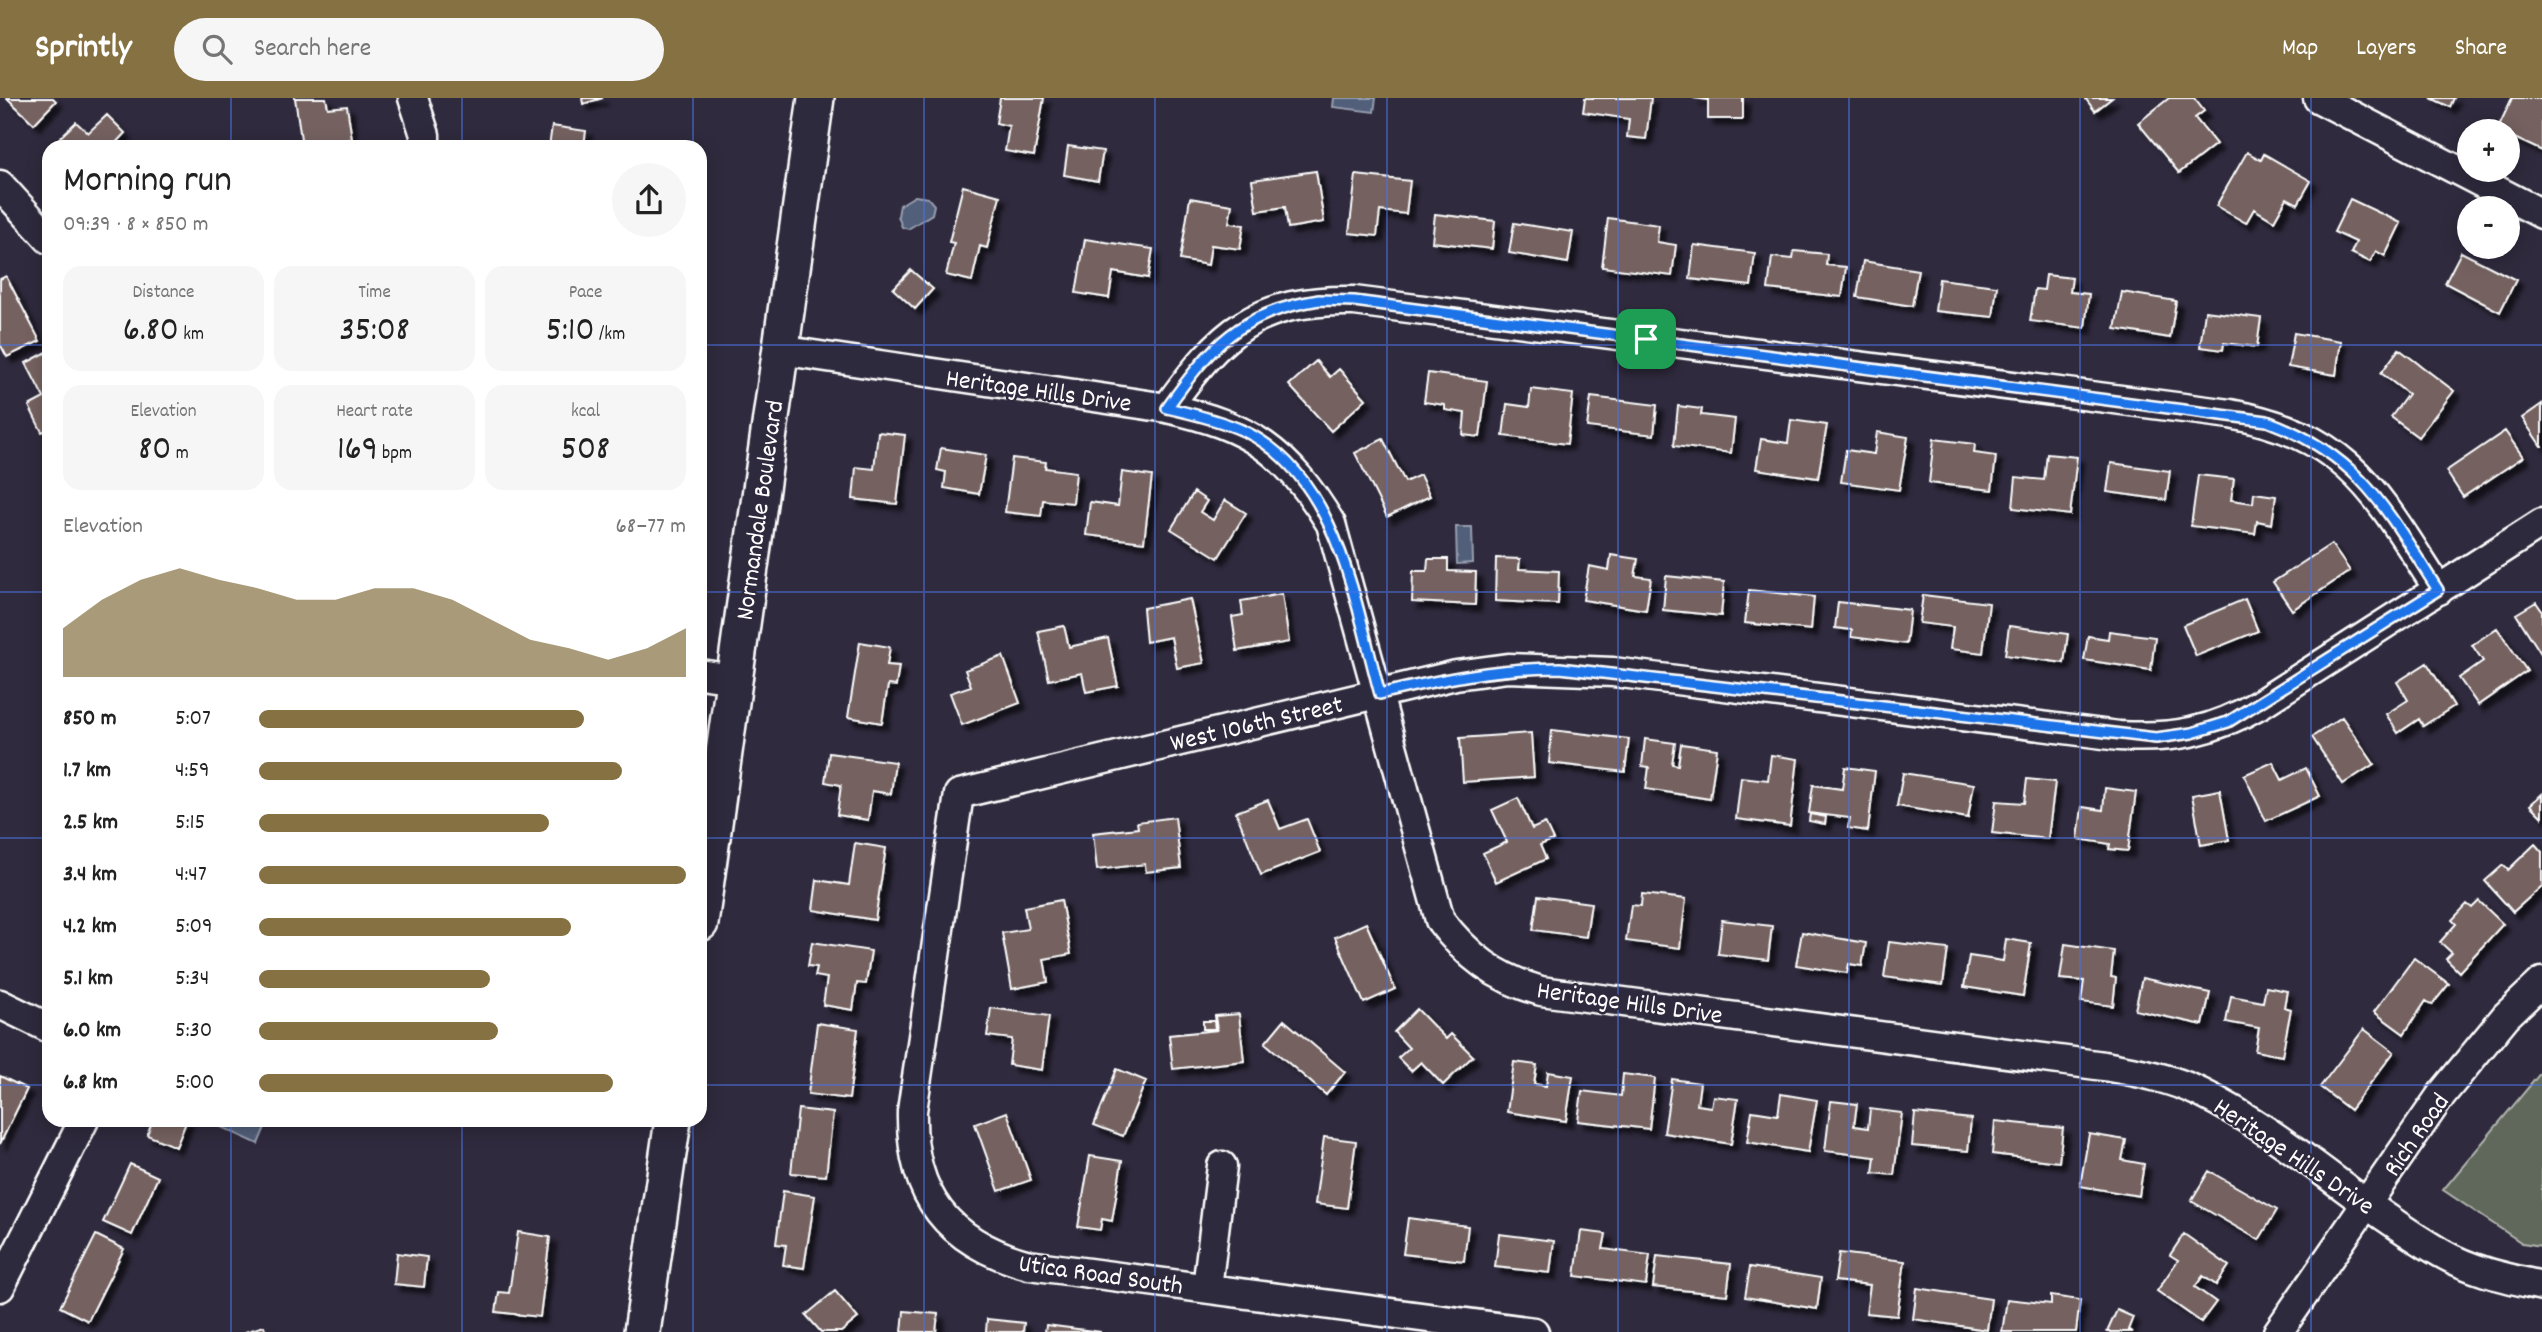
<!DOCTYPE html>
<meta charset="utf-8">
<style>
:root{--surface:#fff;--page:#f6f6f6;--text:#222;--muted:#767676;--accent:#857141}
body{margin:0;font-family:Dekko,sans-serif;background:var(--page);color:var(--text);height:100vh;display:flex;flex-direction:column;font-size:26px;white-space:nowrap}
*{box-sizing:border-box;margin:0}
p{font-size:23px;color:var(--muted)}
.icon{flex:none;width:38px;height:38px;fill:none;stroke:currentColor;stroke-width:2;stroke-linecap:round;stroke-linejoin:round}
.map{position:relative;flex:1;overflow:hidden}
.panel{position:absolute;left:42px;top:42px;width:665px;height:987px;display:flex;flex-direction:column;background:var(--surface);border-radius:21px;box-shadow:0 4px 18px #0003}
.panel>*{flex:none}
.buttons{position:absolute;left:2457px;top:21px;display:grid;gap:14px}
.buttons a{display:grid;place-items:center;width:63px;height:63px;border-radius:50%;background:var(--surface);box-shadow:0 4px 18px #0003;font-size:35px}
.pin{position:absolute;display:grid;place-items:center;width:60px;height:60px;color:#fff;margin:-30px;border-radius:14px;box-shadow:0 4px 10px #0006}
.round{display:grid;place-items:center;flex:none;width:74px;height:74px;border-radius:37px;background:var(--page)}
.headline{display:flex;align-items:center;justify-content:space-between;height:119px;padding:0 21px}
h1{font-size:38px;font-weight:600;line-height:52px}
.metrics{display:grid;grid-template-columns:repeat(3,1fr);gap:10px;height:119px;padding:7px 21px}
.metrics div{display:grid;align-content:center;border-radius:18px;background:var(--page);text-align:center}
.metrics b{font-size:35px;font-weight:600}
.metrics small{font-size:19px;font-weight:400}
.metrics p{font-size:19px}
.chart{height:196px;padding:14px 21px}
.chart p{display:flex;justify-content:space-between}
.chart svg{width:100%;height:126px;margin-top:7px;fill:var(--accent);opacity:.7}
ul{padding:0 21px;list-style:none;font-size:23px}
li{display:grid;grid-template-columns:112px 84px 1fr;align-items:center;height:52px}
li i{height:18px;border-radius:9px;background:var(--accent)}
header{display:flex;align-items:center;gap:42px;box-sizing:border-box;height:98px;padding:0 35px;background:var(--accent);color:#fff}
header strong{font-size:33px}
nav{display:flex;gap:38px;margin-inline-start:auto;font-size:24px}
.search{width:490px;height:63px;background:var(--page);display:flex;align-items:center;gap:18px;box-sizing:border-box;padding:0 24px;border-radius:38px;color:var(--muted);font-size:26px}
.map>svg:first-child{display:block}
.green{fill:#60685b;stroke:#b0b4ad;stroke-width:2}
.water{fill:#515e7a;stroke:#979eaf;stroke-width:2}
.building{fill:#746260;stroke:#fff;stroke-width:2;filter:url(#shadow)}
.lines{fill:none;stroke-linecap:round;stroke-linejoin:round}
.minor-casing{stroke:#fff;stroke-width:33}
.major-casing{stroke:#fff;stroke-width:40}
.minor{stroke:#2f2a3d;stroke-width:28}
.major{stroke:#2f2a3d;stroke-width:35}
.route-casing{stroke:#fff;stroke-width:14}
.route{stroke:#1a73e8;stroke-width:9}
.grid{fill:none;stroke:#4a71e0;stroke-width:2;stroke-opacity:0.55}
.labels{text-anchor:middle;stroke-width:5;stroke-linejoin:round;paint-order:stroke}
.street-label{font-size:26px;fill:#fff;stroke:#2f2a3d}
</style>
<header>
<strong>Sprintly</strong>
<div class="search"><svg class="icon" aria-label="search" viewBox="0 0 24 24"><circle cx="10" cy="10" r="6"/><path d="M15 15l6 6"/></svg>Search here</div>
<nav><a>Map</a><a>Layers</a><a>Share</a></nav>
</header>
<div class="map">
<svg width="2542" height="1234" viewBox="0 0 2542 1234">
<defs>
<filter id="shadow"><feDropShadow dx="6" dy="6" stdDeviation="2" flood-color="#0009"/></filter>
</defs>
<rect width="100%" height="100%" fill="#2f2a3d"/>
<filter id="ink" filterUnits="userSpaceOnUse"><feTurbulence type="fractalNoise" baseFrequency=".0143" numOctaves="2"/><feDisplacementMap in="SourceGraphic" scale="14" xChannelSelector="R" yChannelSelector="G"/><feConvolveMatrix kernelMatrix="1 2 1 2 8 2 1 2 1" color-interpolation-filters="sRGB"/></filter>
<g filter="url(#ink)">
<!-- green -->
<path class="green" d="M2542,973V1148L2522,1145L2443,1092Z"/>
<!-- water -->
<path class="water" d="M1334,0H1376L1374,14L1333,9Z
M915,98L928,100L934,107L932,116L908,131L902,129L898,118L900,107Z
M1456,429H1472L1473,465L1457,466Z
M221,1022H255L266,1027L258,1046L219,1028Z"/>
<!-- building -->
<path class="building" d="M7,0H53L56,3L34,26Z
M295,0H326L328,10L347,8L352,41L302,48Z
M582,0H603L583,6Z
M1000,0H1044L1034,58L1005,53L1009,28L996,25Z
M1585,0H1651L1646,41L1627,39L1629,21L1583,14Z
M1693,0H1743V21H1708V2Z
M2085,0H2112L2095,13Z
M2169,0H2194L2204,13L2195,20L2216,46L2179,75L2138,25Z
M2431,0H2454L2450,9Z
M2512,0H2542V53L2508,37V33L2497,32Z
M107,17L125,35L112,49L52,47L76,24L88,35Z
M552,28L586,33L584,47L595,49H549Z
M1068,48L1103,53L1098,83L1064,77Z
M2247,54L2261,62L2264,56L2311,83L2298,106L2287,100L2274,123L2254,111L2246,125L2216,108Z
M1316,73L1324,124L1288,130L1285,109L1257,113L1252,82Z
M1356,77L1410,83L1406,116L1380,113L1377,138L1349,135Z
M963,88L1000,98L987,150L980,148L972,183L946,177L954,145L949,144Z
M1190,100L1232,107L1229,125L1244,127L1240,151L1211,147L1208,167L1180,162Z
M2350,101L2401,125L2385,158L2376,153L2370,164L2351,155L2356,144L2334,134Z
M1435,116L1495,123L1492,151L1432,144Z
M1608,120L1659,127L1657,144L1676,147L1672,178L1602,169Z
M1514,125L1573,134L1568,165L1509,155Z
M1085,141L1153,151L1148,180L1113,174L1109,200L1076,195Z
M1694,147L1755,155L1751,188L1690,181Z
M1794,153L1827,156L1826,167L1846,169L1842,199L1768,191L1772,159L1793,161Z
M2461,154L2516,182L2500,214L2445,185Z
M1863,163L1918,172L1912,208L1857,199Z
M911,172L933,191L915,211L893,191Z
M2046,177L2072,180L2070,194L2089,196L2085,230L2030,223L2035,191L2044,192Z
M6,178L40,243L7,259L0,246V181Z
M1939,181L1997,188L1993,219L1935,213Z
M2122,194L2176,203L2170,240L2115,231Z
M2205,213L2261,220L2257,249L2224,245L2223,252L2200,249Z
M2294,235L2341,243L2336,277L2288,269Z
M2399,251L2454,293L2418,339L2391,319L2408,296L2381,275Z
M49,253V331L42,334L29,308L44,300L26,265Z
M1316,263L1330,279L1339,271L1366,301L1331,333L1289,287Z
M1428,275L1487,283L1480,339L1463,337L1465,315L1445,312V307L1424,304Z
M1531,291L1573,296L1567,346L1503,338L1507,306L1529,309Z
M1591,299L1657,307L1654,337L1587,329Z
M2542,306V348H2541L2522,320Z
M1678,308L1702,311L1701,317L1735,321L1731,355L1674,348Z
M1791,322L1827,327L1818,380L1756,371L1761,341L1788,345Z
M2505,333L2523,359L2463,399L2446,373Z
M878,334L905,337L897,406L853,401L856,369L874,371Z
M1877,334L1908,339L1899,392L1841,384L1846,352L1874,356Z
M1383,341L1405,384L1420,377L1430,398L1387,419L1355,355Z
M1934,341L1975,346L1974,355L1996,358L1992,392L1929,385Z
M941,350L986,357L979,396L944,390L946,374L937,372Z
M2047,356L2077,359L2070,417L2013,410L2016,379L2044,382Z
M1012,360L1046,364L1045,370L1076,374L1073,405L1043,402L1041,418L1005,414Z
M2111,365L2170,373L2166,402L2107,394Z
M1122,374L1152,378L1144,444L1086,437L1090,404L1118,408Z
M2198,377L2234,381L2231,402L2253,405L2254,395L2276,398L2272,426L2257,423L2255,436L2191,428Z
M1194,394L1207,403L1200,414L1213,422L1225,402L1246,415L1218,460L1171,431Z
M2331,446L2350,473L2292,512L2273,484Z
M1611,457L1638,461L1635,478L1651,480L1646,512L1583,502L1589,468L1609,472Z
M1496,460L1520,461L1519,471L1559,473L1558,506L1495,503Z
M1428,461H1448V473L1476,474L1475,507L1412,504L1413,473H1427Z
M1666,478L1724,484L1721,518L1663,512Z
M1749,492L1814,499L1811,532L1745,525Z
M1282,496L1289,544L1237,553L1232,519L1243,517L1241,503Z
M1923,497L1989,505L1983,555L1950,551L1953,529L1919,525Z
M1190,501L1204,565L1177,570L1171,539L1146,544L1143,510Z
M2245,501L2258,533L2196,558L2183,527Z
M1838,504L1910,512L1906,546L1851,539L1852,532L1835,530Z
M2536,504L2542,513V557L2516,516Z
M1064,528L1069,549L1108,540L1118,588L1086,594L1082,575L1049,582L1038,533Z
M2009,528L2068,536L2064,565L2005,557Z
M2497,530L2527,573L2478,607L2459,580L2483,563L2472,547Z
M2109,533L2155,539L2151,572L2084,562L2088,538L2108,541Z
M860,544L890,549L887,567L899,568L896,588L888,587L882,625L848,619Z
M1003,558L1020,605L962,627L950,595L971,588L965,572Z
M2427,565L2454,608L2423,628L2419,621L2398,635L2386,616L2408,602L2397,584Z
M2342,619L2374,666L2343,686L2312,639Z
M1552,632L1629,641L1625,674L1549,665Z
M1531,635L1534,679L1463,684L1460,640Z
M1645,641L1675,645L1672,666L1678,667L1681,646L1717,651L1710,701L1646,691L1649,669L1642,668Z
M829,655L895,664L891,696L872,693L868,722L837,717L841,687L825,684Z
M1771,657L1798,661L1790,728L1736,721L1741,679L1768,682Z
M2273,664L2282,682L2306,670L2320,698L2266,723L2244,677Z
M1845,669L1875,673L1868,733L1848,730L1850,720L1809,715L1813,687L1842,691Z
M1903,675L1974,686L1968,720L1897,708Z
M2027,681L2055,684L2048,741L1992,735L1996,703L2024,705Z
M2105,690L2136,694L2128,753L2109,751L2110,746L2078,741L2082,709L2103,712Z
M2220,692L2229,742L2201,747L2192,697Z
M2542,696V719L2530,707Z
M1518,700L1532,731L1545,725L1553,742L1540,747L1546,761L1496,784L1483,755L1507,744L1492,712Z
M1268,702L1280,731L1307,721L1320,754L1261,777L1236,714Z
M1810,716L1826,719L1825,726L1809,723Z
M1175,719L1181,770L1146,774L1145,766L1097,772L1093,735L1138,730L1137,724Z
M855,745L886,750L875,822L813,812L817,782L849,787Z
M2535,746L2542,754V788L2513,814L2485,783L2503,767L2508,772Z
M1642,796L1686,801L1680,850L1626,843L1631,807L1641,808Z
M1538,798L1591,805L1586,839L1533,832Z
M1061,802L1071,856L1044,861L1048,884L1012,891L1002,835L1028,831L1024,809Z
M2479,803L2503,826L2459,874L2446,861L2452,855L2440,844L2456,826L2452,822L2467,806L2472,810Z
M1722,822L1772,828L1768,862L1718,856Z
M1366,825L1395,891L1364,905L1335,839Z
M1802,834L1866,845L1862,868L1849,866L1847,875L1796,867Z
M2006,841L2031,845L2023,898L1964,889L1969,858L2003,863Z
M812,844L871,853L866,886L857,885L853,912L823,907L827,880L815,878L817,869L808,868Z
M1889,844L1948,851L1943,887L1884,879Z
M2065,846L2114,853L2111,879L2116,880L2113,908L2081,904L2084,883L2060,881Z
M2414,860L2449,886L2432,907L2426,903L2404,936L2374,914Z
M2142,880L2210,895L2203,927L2135,912Z
M2266,889L2287,893L2284,909L2291,911L2282,958L2255,953L2259,930L2226,924L2231,898L2263,904Z
M991,910L1049,918L1042,972L1009,967L1012,941L987,938Z
M1417,911L1446,941L1451,936L1473,958L1443,987L1421,964L1411,973L1398,960L1409,950L1394,934Z
M1239,916L1244,963L1173,971L1169,937L1217,932L1215,918Z
M1284,922L1345,974L1326,997L1265,945Z
M1203,923H1214L1215,931H1203Z
M817,925L858,931L849,1001L808,996Z
M2364,931L2394,954L2350,1012L2320,989Z
M1514,964L1537,967L1534,986L1546,988L1548,974L1573,978L1566,1023L1507,1014Z
M1117,971L1146,983L1123,1038L1094,1027Z
M1623,976L1655,980L1649,1031L1578,1023L1582,993L1621,998Z
M0,978L27,991L0,1046Z
M1672,981L1700,985L1697,1007L1711,1009L1713,998L1738,1001L1731,1046L1664,1035Z
M1781,996L1817,1002L1808,1054L1747,1044L1752,1013L1778,1017Z
M1831,1003L1857,1006L1854,1028L1868,1030L1870,1011L1902,1015L1894,1077L1873,1075L1875,1059L1825,1053Z
M798,1011L833,1015L826,1078L791,1075Z
M1007,1014L1031,1082L999,1093L975,1026Z
M1915,1015L1971,1021L1968,1053L1912,1048Z
M153,1022H187L176,1049L147,1037Z
M1995,1023L2063,1030L2059,1064L1992,1056Z
M2089,1036L2126,1042L2122,1062L2144,1066L2139,1098L2080,1088Z
M1324,1039L1356,1043L1347,1110L1315,1106Z
M1090,1058L1122,1063L1112,1123L1102,1121L1100,1132L1078,1129Z
M130,1066L158,1079L132,1137L103,1124Z
M2209,1073L2277,1112L2259,1142L2191,1103Z
M783,1093L815,1098L804,1170L783,1167L786,1147L776,1146Z
M1408,1120L1468,1128L1464,1163L1403,1156Z
M1581,1133L1606,1136L1603,1151L1650,1157L1646,1187L1575,1178Z
M518,1134L550,1139L540,1219L496,1214L499,1194L509,1195Z
M1499,1136L1554,1143L1550,1175L1495,1169Z
M2184,1136L2229,1168L2216,1187L2203,1178L2195,1189L2216,1204L2201,1224L2157,1193L2178,1162L2170,1157Z
M96,1137L124,1151L88,1223L60,1209Z
M397,1155L427,1159L424,1189L394,1186Z
M1839,1155L1905,1163L1897,1218L1866,1215L1870,1187L1835,1183Z
M1657,1158L1731,1166L1727,1197L1653,1189Z
M1750,1169L1821,1180L1817,1211L1745,1199Z
M1917,1190L1991,1201L1987,1232L1913,1221Z
M835,1193L858,1220L841,1234H821L806,1217Z
M2051,1198L2080,1202L2076,1234H2002L2007,1201L2051,1206Z
M2117,1212L2133,1219L2128,1232L2133,1234H2107Z
M904,1213L938,1216L936,1234H902Z
M987,1221L1024,1225L1023,1234H986Z
M1046,1227L1101,1234H1045Z
M264,1228L266,1234H245Z"/>
<g class="lines">
<defs>
<path id="minor" d="M413,0L425,37V49
M2318,0L2542,116
M0,87L49,141
M780,252L1167,310C1250,328 1287,353 1331,426L1440,822C1468,859 1496,880 1541,893L2104,968C2137,974 2171,980 2201,995C2287,1037 2358,1107 2441,1155C2472,1173 2507,1180 2542,1188
M1167,310C1221,234 1256,201 1354,203L2230,316C2351,338 2377,397 2439,492
M700,576L734,581
M0,906L49,930
M0,1189L84,1022
M1207,1190L1222,1068
M1534,1234L1029,1167C948,1145 910,1097 912,1013L959,696L1456,577L1508,570L1613,574L2119,638C2175,641 2212,634 2260,606L2542,425
M2278,1234L2442,996L2506,918L2542,884"/>
<path id="major" d="M700,825L816,0
M642,1234L673,1022"/>
</defs>
<!-- minor casing -->
<use href="#minor" class="minor-casing"/>
<!-- major casing -->
<use href="#major" class="major-casing"/>
<!-- minor -->
<use href="#minor" class="minor"/>
<!-- major -->
<use href="#major" class="major"/>
</g>
</g>
<g class="lines" filter="url(#ink)">
<defs>
<path id="route" d="M1319,202L1354,203L2267,323C2361,358 2386,411 2438,492L2228,624L2192,635L2156,640L1560,570C1495,570 1442,581 1380,596C1355,506 1338,378 1244,333C1219,322 1194,316 1167,310C1212,247 1239,215 1319,202Z"/>
</defs>
<!-- route casing -->
<use href="#route" class="route-casing"/>
<!-- route -->
<use href="#route" class="route"/>
</g>
<!-- grid -->
<path class="grid" d="M231,0V49M462,0V49M693,0V49M924,0V1234M1155,0V1234M1387,0V1234M1618,0V1234M1849,0V1234M2080,0V1234M2311,0V1234M0,247H49M700,247H2542M0,494H49M700,494H2542M0,740H49M700,740H2542M0,987H49M700,987H2542M231,1022V1234M462,1022V1234M693,1022V1234"/>
<g class="labels">
<!-- street labels -->
<g class="street-label">
<text transform="translate(1039 291) rotate(8)" y="9">Heritage Hills Drive</text>
<text transform="translate(758 412) rotate(-82)" y="9">Normandale Boulevard</text>
<text transform="translate(1256 624) rotate(-13)" y="9">West 106th Street</text>
<text transform="translate(1630 903) rotate(8)" y="9">Heritage Hills Drive</text>
<text transform="translate(2415 1036) rotate(-55)" y="9">Rich Road</text>
<text transform="translate(2295 1057) rotate(34)" y="9">Heritage Hills Drive</text>
<text transform="translate(1101 1175) rotate(8)" y="9">Utica Road South</text>
</g>
</g>
</svg>
<div class="buttons">
<a>+</a>
<a>−</a>
</div>
<div class="pin" style="left:1646px;top:241px;background:#1e9e55"><svg class="icon" aria-label="arrive" viewBox="0 0 24 24"><path d="M6 21V4h12l-3 4 3 4H6"/></svg></div>
<section class="panel">
<div class="headline"><div><h1>Morning run</h1><p>09:39 · 8 × 850 m</p></div><a class="round"><svg class="icon" aria-label="share" viewBox="0 0 24 24"><path d="M12 15V3M7 8l5-5 5 5M5 13v7h14v-7"/></svg></a></div>
<div class="metrics">
<div><p>Distance</p><b>6.80<small> km</small></b></div>
<div><p>Time</p><b>35:08</b></div>
<div><p>Pace</p><b>5:10<small> /km</small></b></div>
</div>
<div class="metrics">
<div><p>Elevation</p><b>80<small> m</small></b></div>
<div><p>Heart rate</p><b>169<small> bpm</small></b></div>
<div><p>kcal</p><b>508</b></div>
</div>
<div class="chart"><p><span>Elevation</span>68–77 m</p>
<svg viewBox="0 0 160 44" preserveAspectRatio="none"><path d="M0 44V27L10 17L20 10L30 6L40 10L50 13L60 17L70 17L80 13L90 13L100 17L110 24L120 31L130 34L140 38L150 34L160 27V44z"/></svg>
</div>
<ul>
<li><b>850 m</b>5:07<i style="width:76%"></i></li>
<li><b>1.7 km</b>4:59<i style="width:85%"></i></li>
<li><b>2.5 km</b>5:15<i style="width:68%"></i></li>
<li><b>3.4 km</b>4:47<i style="width:100%"></i></li>
<li><b>4.2 km</b>5:09<i style="width:73%"></i></li>
<li><b>5.1 km</b>5:34<i style="width:54%"></i></li>
<li><b>6.0 km</b>5:30<i style="width:56%"></i></li>
<li><b>6.8 km</b>5:00<i style="width:83%"></i></li>
</ul>
</section>
</div>
